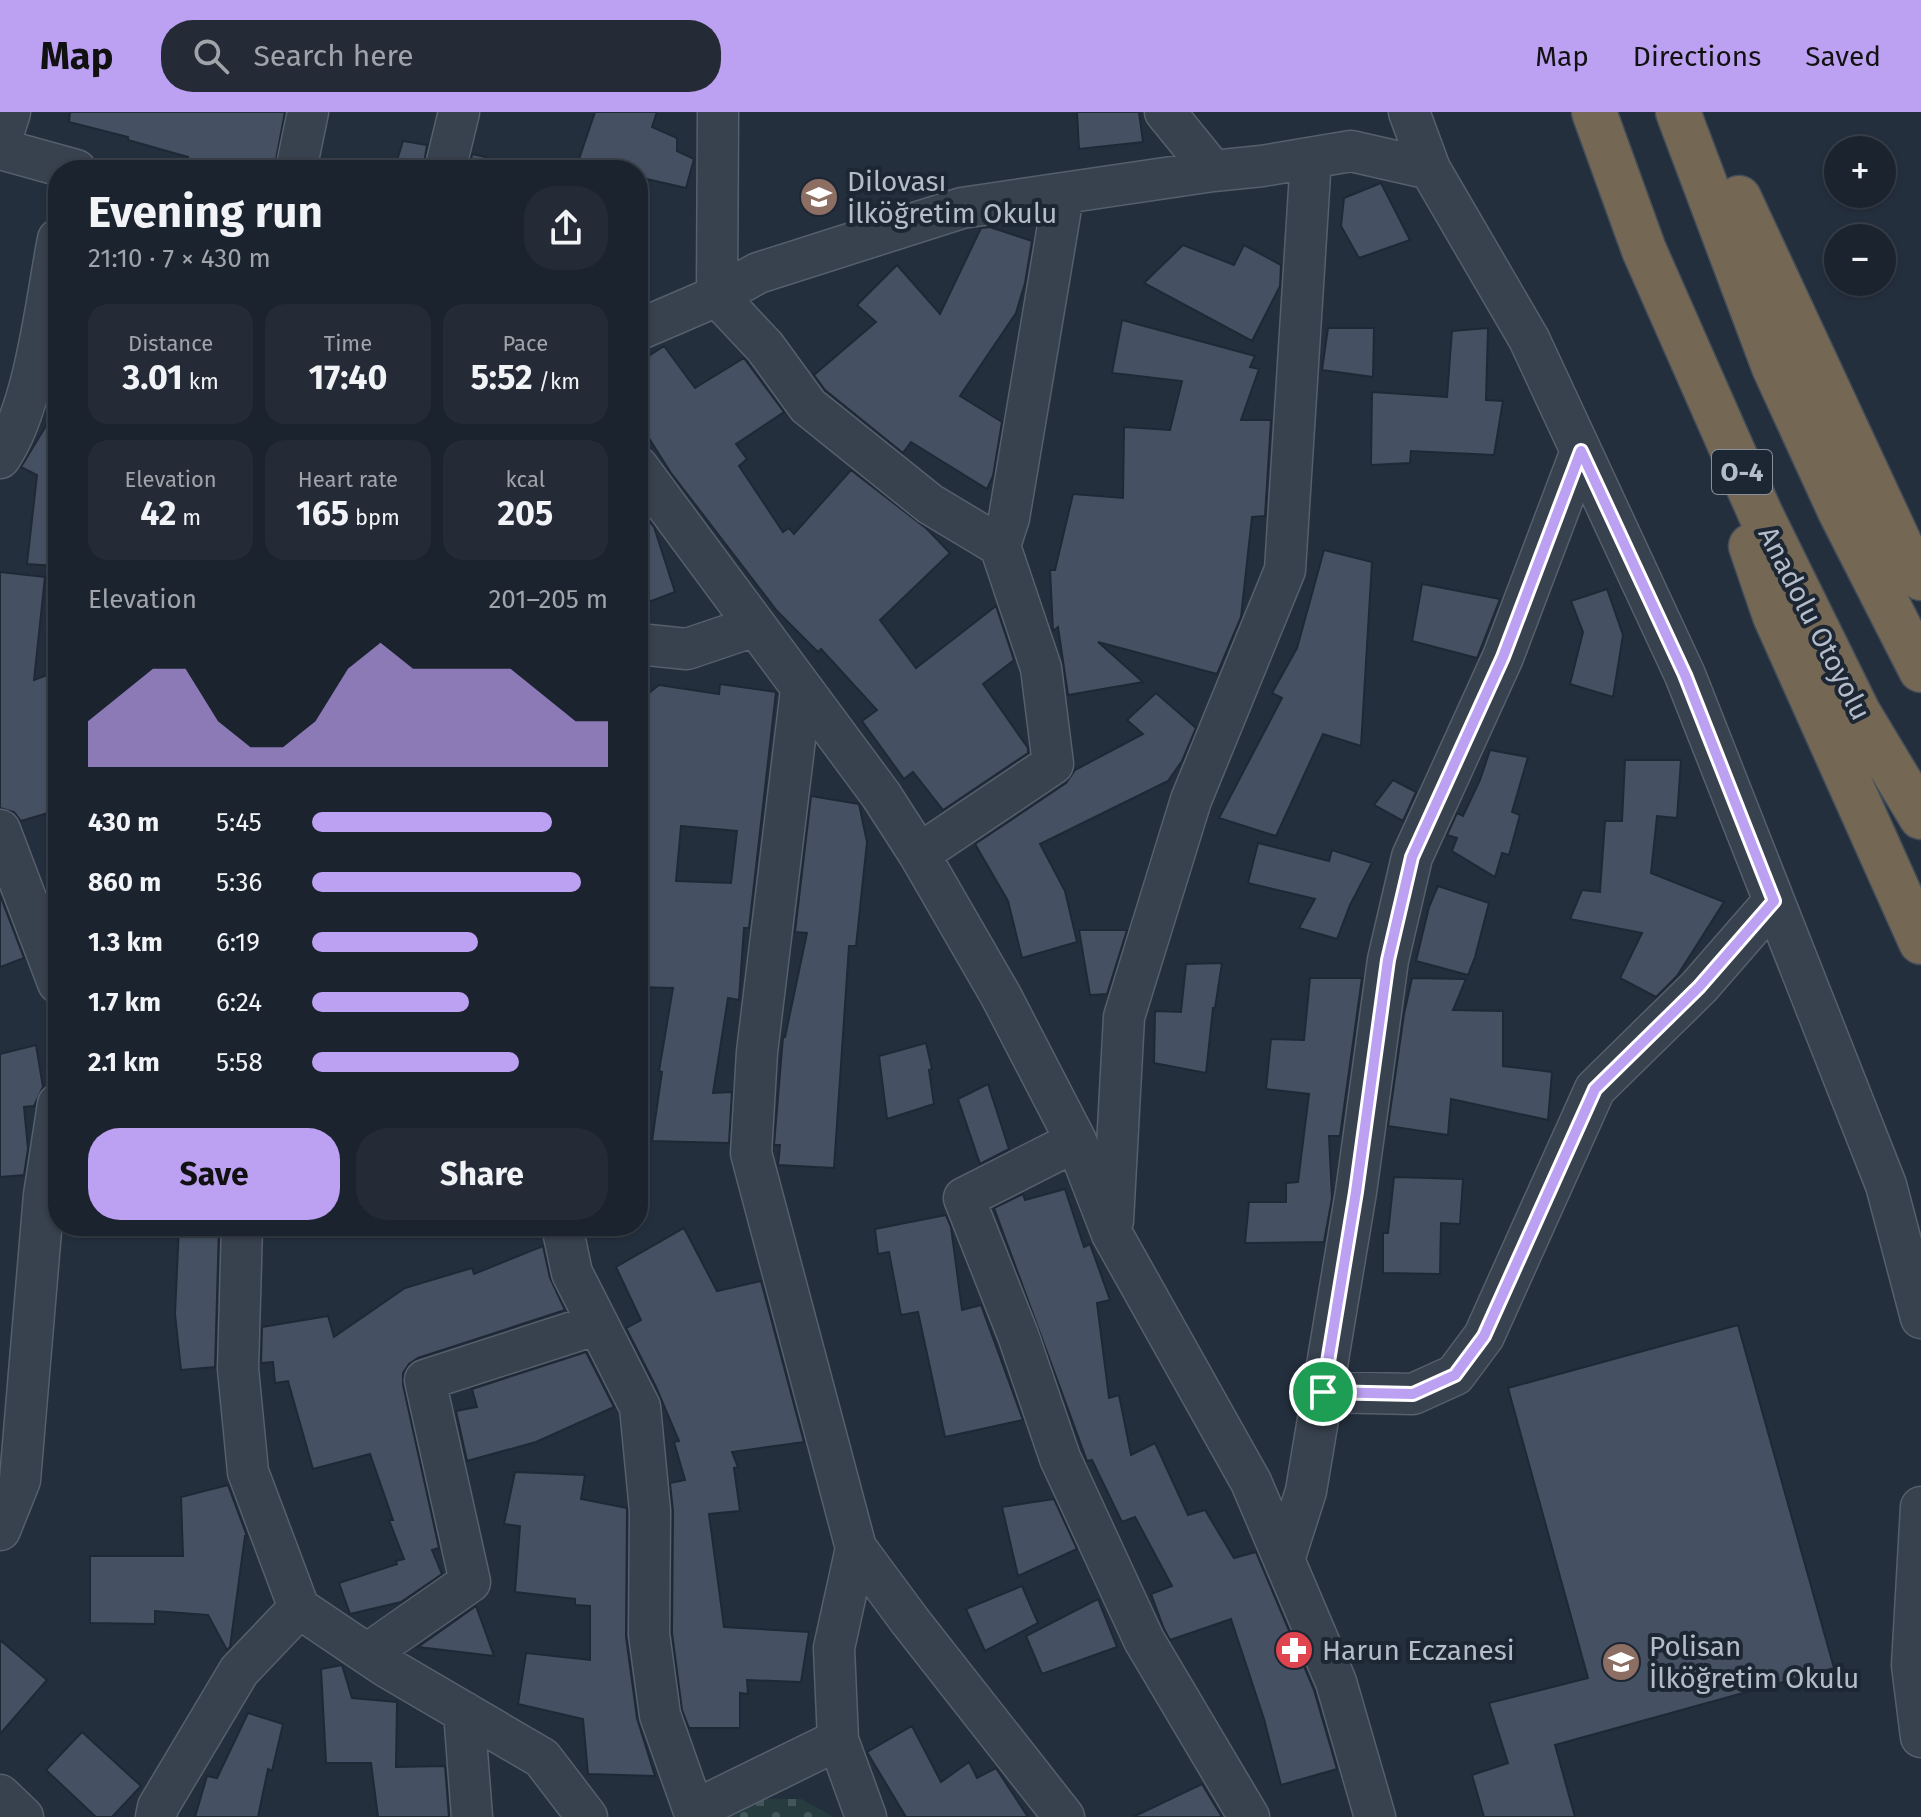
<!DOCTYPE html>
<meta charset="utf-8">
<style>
:root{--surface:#1b232e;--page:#242b36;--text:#f1f3f6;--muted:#a0a4aa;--line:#39404a;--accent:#bca0f2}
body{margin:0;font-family:"Fira Sans",sans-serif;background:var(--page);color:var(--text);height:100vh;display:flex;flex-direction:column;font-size:30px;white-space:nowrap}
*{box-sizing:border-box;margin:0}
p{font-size:26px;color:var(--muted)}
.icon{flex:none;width:44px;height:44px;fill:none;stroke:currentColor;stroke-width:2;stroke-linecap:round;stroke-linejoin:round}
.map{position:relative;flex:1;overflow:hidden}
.panel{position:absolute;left:48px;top:48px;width:600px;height:1076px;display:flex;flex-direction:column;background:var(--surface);border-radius:32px;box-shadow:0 2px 6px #0004,0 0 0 2px var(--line)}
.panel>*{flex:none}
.controls{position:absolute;left:1824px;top:24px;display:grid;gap:16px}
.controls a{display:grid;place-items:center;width:72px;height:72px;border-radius:50%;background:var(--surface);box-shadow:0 2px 6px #0004,0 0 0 2px var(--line);font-size:40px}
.pin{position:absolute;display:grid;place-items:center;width:68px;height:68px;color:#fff;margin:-34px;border:4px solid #fff;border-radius:50%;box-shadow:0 2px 8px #0007}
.round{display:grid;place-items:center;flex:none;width:84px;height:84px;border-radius:32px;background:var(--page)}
.summary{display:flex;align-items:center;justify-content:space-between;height:136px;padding:0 40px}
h1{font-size:44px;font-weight:700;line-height:60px}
.figures{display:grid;grid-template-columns:repeat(3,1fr);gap:12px;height:136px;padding:8px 40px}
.figures div{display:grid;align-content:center;border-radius:20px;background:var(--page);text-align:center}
.figures b{font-size:34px;font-weight:700}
.figures small{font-size:22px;font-weight:400}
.figures p{font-size:22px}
.chart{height:224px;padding:16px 40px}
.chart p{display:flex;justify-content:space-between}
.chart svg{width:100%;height:144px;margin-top:8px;fill:var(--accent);opacity:.7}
.button{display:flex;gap:16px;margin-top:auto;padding:16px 40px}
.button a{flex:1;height:92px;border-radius:32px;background:var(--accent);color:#111;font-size:32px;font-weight:700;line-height:92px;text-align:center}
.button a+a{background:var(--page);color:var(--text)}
ul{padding:0 40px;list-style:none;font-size:26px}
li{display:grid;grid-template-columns:128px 96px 1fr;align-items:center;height:60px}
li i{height:20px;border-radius:10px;background:var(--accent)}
header{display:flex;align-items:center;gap:48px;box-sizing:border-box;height:112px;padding:0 40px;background:var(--accent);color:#111}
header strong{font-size:38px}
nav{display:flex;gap:44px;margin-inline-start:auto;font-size:28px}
.search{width:560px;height:72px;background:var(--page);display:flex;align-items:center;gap:20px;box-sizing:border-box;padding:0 28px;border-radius:32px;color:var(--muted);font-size:30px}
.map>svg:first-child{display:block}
.cemetery{fill:url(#cemetery-stones)}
.building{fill:#455162;stroke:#1f2835;stroke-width:2;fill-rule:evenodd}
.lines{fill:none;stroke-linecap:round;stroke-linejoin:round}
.minor-casing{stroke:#565f6c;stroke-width:43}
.motorway-casing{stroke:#434c59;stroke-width:47}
.minor{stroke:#38414e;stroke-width:40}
.motorway{stroke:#746855;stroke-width:44}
.route-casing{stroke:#fff;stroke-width:16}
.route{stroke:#bca0f2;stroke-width:10}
.labels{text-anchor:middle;stroke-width:8;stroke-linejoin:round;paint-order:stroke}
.shield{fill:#1d2633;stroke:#878f9c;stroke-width:2}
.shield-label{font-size:26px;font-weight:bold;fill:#b4bcc9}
.poi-label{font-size:28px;fill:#b4bcc9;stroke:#1d2633;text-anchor:start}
.street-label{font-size:28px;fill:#b4bcc9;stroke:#1d2633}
</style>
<header>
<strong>Map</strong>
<div class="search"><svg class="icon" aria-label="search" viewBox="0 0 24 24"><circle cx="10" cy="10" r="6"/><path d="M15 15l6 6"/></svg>Search here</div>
<nav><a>Map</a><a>Directions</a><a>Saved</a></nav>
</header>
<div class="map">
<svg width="1921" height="1705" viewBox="0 0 1921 1705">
<defs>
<pattern id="cemetery-stones" width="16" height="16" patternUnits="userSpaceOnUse" patternTransform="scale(2)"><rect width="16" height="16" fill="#263c3f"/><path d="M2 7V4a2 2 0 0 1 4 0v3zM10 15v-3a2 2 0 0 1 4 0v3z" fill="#435659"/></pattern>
</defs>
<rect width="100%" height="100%" fill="#242f3e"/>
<!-- cemetery -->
<path class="cemetery" d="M743,1687H801L834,1705H728Z"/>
<!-- building -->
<path class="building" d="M70,0H285L274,58H225L187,49L188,45L128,28V25L69,10Z
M595,0H657L652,15L677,26V39L694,47L686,76L638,65V58H609L578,50Z
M1077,0H1139L1143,30L1079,37Z
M403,29L427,33L423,58H394Z
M472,42L486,45L484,58H469Z
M1381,71L1410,128L1359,146L1341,114L1344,86Z
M990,115L1032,129L1025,171L1016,201L960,284L1002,310L993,364L987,377L911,330L903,341L825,278L814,263L876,210L857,193L897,153L940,202L981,116Z
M1183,133L1234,153L1244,133L1281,153L1280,174L1252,229L1144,171Z
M1122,208L1255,244L1250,255L1259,257L1241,308H1271L1265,404L1252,405L1241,505L1217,562L1098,530L1143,570L1068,583L1058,515L1053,519L1050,458H1055L1073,382L1123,386L1124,315L1170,318L1182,269L1112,261Z
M1328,216H1374L1373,265L1322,258Z
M1488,216L1486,288L1503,289L1494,343L1411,339L1410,351L1371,353L1372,280L1447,285L1452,219Z
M664,234L695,276L744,246L784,300L736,332L747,347L739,354L783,420L789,416L794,422L851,358L927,417L950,441L880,508L916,556L996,494L1014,548L983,572L1028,636V641L943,698L913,660L904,667L862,609L877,598L821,537L818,540L777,499L671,361L638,309V251Z
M58,294V454L27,452L37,363L21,355Z
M638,394L654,415L675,480L638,494Z
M1324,438L1372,450L1361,634L1323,622L1276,724L1219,706L1282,586L1272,581L1297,536Z
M0,460L45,465L34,568L58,559V698L21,709L14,700L0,696Z
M1422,472L1500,487L1477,546L1412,529Z
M1607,477L1623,523L1613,585L1570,572L1583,520L1571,489Z
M720,572L776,580L749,816H744L739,888L728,886L713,981L732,980L729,1031L652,1029L662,960L659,959L673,876L638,875V647L645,584L659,573L719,582ZM681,714L737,719L731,771L676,769Z
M1156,581L1196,616L1182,649L1168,669L1040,732L1065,779L1077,830L1022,846L1008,789L975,732L1066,671L1075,658L1143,622L1127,608Z
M1490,638L1528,645L1512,700L1520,703L1509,743L1502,741L1495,765L1452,739L1457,726L1447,723L1457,701L1463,704L1480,668Z
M1625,648H1681L1677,706L1657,704L1651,761L1724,790L1677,864L1656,885L1620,866L1642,821L1570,807L1582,778L1600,780L1605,709H1622Z
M1393,668L1416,680L1403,709L1374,693Z
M811,684L859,692L867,730L856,834H849L834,1056L778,1053L780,1033H774L783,925H785L807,821L795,820Z
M1258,731L1329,749L1332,738L1372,751L1350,793L1337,827L1299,816L1315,787L1248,771Z
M1438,774L1489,791L1475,845L1468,863L1416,849L1429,795Z
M0,783L24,846L0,855Z
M1079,818H1127L1107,882L1090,883Z
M1222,851L1215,896H1213L1206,961L1154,951L1155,899L1181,900L1186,852Z
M1310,866H1362L1340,1024H1329L1332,1086L1324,1130L1245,1131L1249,1090H1286V1071L1298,1070L1309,982L1266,977L1271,927L1304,928Z
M1412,866L1466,867L1453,898L1503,899V954L1552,960L1548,1008L1451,987L1448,1023L1388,1014L1404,902Z
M926,931L932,957L929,958L934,992L887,1007L879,944Z
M36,933L43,975L34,994L24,995L28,1037L24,1063L0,1065V942Z
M988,972L1009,1037L980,1052L958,987Z
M1394,1065L1463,1067L1460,1112L1441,1111L1440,1162L1383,1161V1121H1388Z
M1065,1077L1084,1135L1090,1132L1110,1188L1097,1191L1109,1286L1119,1283L1131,1343L1155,1331L1188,1403L1205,1398L1234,1446L1256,1440L1314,1578L1337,1657L1281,1673L1264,1607L1231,1507L1170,1528L1164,1517L1151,1482L1172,1474L1135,1405L1122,1410L1092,1348L1087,1349L994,1096L1023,1082L1025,1088Z
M946,1103L951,1115L962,1198L981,1193L1023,1308L945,1325L918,1200L901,1203L889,1140L878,1142L875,1117Z
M179,1114H219L215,1255L181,1258L175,1202Z
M684,1116L717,1179L761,1169L804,1330L732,1340L738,1355L734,1356L740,1399L709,1402L724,1515L809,1520L801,1570L747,1568L748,1582L740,1581V1616H689L682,1598L672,1521L673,1399L670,1371L685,1368L674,1330L679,1329L656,1275L626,1216L641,1208L616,1155Z
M543,1134L550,1166L565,1198L418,1246L409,1252L403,1261V1273L439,1436L432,1438L442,1462L401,1490L350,1502L339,1471L397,1452L396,1449L404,1447L389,1408H393L370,1342L313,1357L288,1269L275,1271L273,1250L261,1251L262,1215L328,1204L334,1225L405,1176L472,1156L474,1162Z
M1738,1213L1834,1556L1555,1633L1575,1705H1484L1472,1663L1508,1651L1489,1591L1588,1566L1508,1276Z
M586,1240L614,1295L536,1330L467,1349L456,1299L477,1295L472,1277Z
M515,1360L585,1363L581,1387L627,1396L626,1525L637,1606L655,1664L588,1662L583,1607L518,1592L526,1541L590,1548V1494L575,1493V1487L515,1480L520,1414L504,1412Z
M228,1373L247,1424H245L230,1535L227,1538L208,1503L155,1499V1512L90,1511V1444H183L181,1385Z
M1054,1387L1077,1437L1018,1464L1002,1395Z
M1022,1474L1038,1511L985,1539L966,1497Z
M1098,1487L1117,1535L1042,1562L1026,1524Z
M476,1494L494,1544L418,1535Z
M0,1528L47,1568L0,1622Z
M342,1553L352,1586L397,1590L396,1655L445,1654L449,1705H378L371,1651H326L321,1557Z
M248,1601L283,1612L272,1659L268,1657L258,1705H195L207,1664L217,1666Z
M912,1614L941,1670L969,1650L977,1666L996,1656L1028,1705H906L867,1640Z
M82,1620L141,1674L112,1705H96L46,1658Z
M1202,1672L1222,1705H1133Z"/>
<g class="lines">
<defs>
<path id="minor" d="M718,0L717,184L765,235L808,294L930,392L1000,434
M1165,0L1213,59
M1409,0L1430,57L1529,227L1685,563L1886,1073L1921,1206
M0,32L10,0
M0,37L76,58
M296,58L308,0
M445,58L459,0
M638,218L717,184L758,161L962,96L1213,59L1262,54L1351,39L1430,57
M0,346C35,296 46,189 58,127
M638,355L881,683L919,742L1001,884L1076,1029L1112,1122L1251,1370L1336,1570L1375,1705
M638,532L687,537L755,514
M801,578L757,940L751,1041L856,1436L910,1509L1064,1705
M0,718L58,871
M919,742L1053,652L1041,556L1000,434L1009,406L1063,84
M1076,1029L964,1086L1018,1223L1060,1346L1144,1528L1249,1705
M1113,1109L1124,905L1191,688L1285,458L1311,46
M242,1114L238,1257L248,1360L299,1496
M562,1114L572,1161L640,1295L650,1399L649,1522L660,1603L696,1705
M1323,1280L1413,1282L1455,1263L1484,1224L1595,977L1699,875L1774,789
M1921,1395L1912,1553L1921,1625
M0,1418L20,1368L44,1083L58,992
M856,1436L834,1536L838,1628L866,1705
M1284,1448L1306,1379L1356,1080L1388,848L1412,745L1503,545L1581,339
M367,1542L470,1470L425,1268L598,1212
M464,1600L472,1705
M0,1683L23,1705
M695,1698L838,1628
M156,1705L158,1695L239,1559L299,1496L385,1554L542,1646L587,1705"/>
<path id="motorway" d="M1594,0L1644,138L1760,401L1858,600L1921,705
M1678,0L1774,255L1840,399L1921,558
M1739,86L1906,445L1921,466
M1751,434L1775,504L1921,830"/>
</defs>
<!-- minor casing -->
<use href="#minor" class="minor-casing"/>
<!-- motorway casing -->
<use href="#motorway" class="motorway-casing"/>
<!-- minor -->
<use href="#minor" class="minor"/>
<!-- motorway -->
<use href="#motorway" class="motorway"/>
</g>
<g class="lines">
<defs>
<path id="route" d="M1581,339L1685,563L1774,789L1699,875L1595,977L1484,1224L1455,1263L1413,1282L1323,1280L1356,1080L1388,848L1412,745L1503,545Z"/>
</defs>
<!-- route casing -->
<use href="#route" class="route-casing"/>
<!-- route -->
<use href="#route" class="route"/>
</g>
<!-- icons -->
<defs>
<symbol id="school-disc" viewBox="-11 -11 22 22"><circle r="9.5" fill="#8d6e63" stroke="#1d2633"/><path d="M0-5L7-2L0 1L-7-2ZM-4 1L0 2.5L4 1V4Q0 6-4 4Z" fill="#fff"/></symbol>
<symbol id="pharmacy-disc" viewBox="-11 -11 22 22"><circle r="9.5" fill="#e0444e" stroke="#1d2633"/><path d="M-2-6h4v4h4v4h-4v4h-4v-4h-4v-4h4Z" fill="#fff"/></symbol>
</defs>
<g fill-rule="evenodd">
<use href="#school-disc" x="797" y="63" width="44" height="44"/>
<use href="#pharmacy-disc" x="1272" y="1516" width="44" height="44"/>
<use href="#school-disc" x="1599" y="1528" width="44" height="44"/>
</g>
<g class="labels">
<!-- shield labels -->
<rect class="shield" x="1712" y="338" width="60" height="44" rx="6"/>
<g class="shield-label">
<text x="1742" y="369">O-4</text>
</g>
<!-- poi labels -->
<g class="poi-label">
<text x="847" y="79">Dilovası<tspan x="847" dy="32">İlköğretim Okulu</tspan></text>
<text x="1649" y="1544">Polisan<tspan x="1649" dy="32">İlköğretim Okulu</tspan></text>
<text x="1322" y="1548">Harun Eczanesi</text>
</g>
<!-- street labels -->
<g class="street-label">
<text transform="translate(1815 511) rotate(63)" y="10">Anadolu Otoyolu</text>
</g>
</g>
</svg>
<div class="controls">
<a>+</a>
<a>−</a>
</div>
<div class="pin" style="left:1323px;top:1280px;background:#1e9e55"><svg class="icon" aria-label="arrive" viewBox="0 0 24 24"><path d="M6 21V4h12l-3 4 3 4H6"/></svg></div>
<section class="panel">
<div class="summary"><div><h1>Evening run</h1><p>21:10 · 7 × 430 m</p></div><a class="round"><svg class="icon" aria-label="share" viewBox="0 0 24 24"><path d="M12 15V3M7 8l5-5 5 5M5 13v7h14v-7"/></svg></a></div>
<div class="figures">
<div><p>Distance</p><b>3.01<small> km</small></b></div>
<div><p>Time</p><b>17:40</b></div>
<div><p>Pace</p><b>5:52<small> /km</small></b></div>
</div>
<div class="figures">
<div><p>Elevation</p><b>42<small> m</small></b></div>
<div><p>Heart rate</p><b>165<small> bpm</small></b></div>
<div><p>kcal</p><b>205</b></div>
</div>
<div class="chart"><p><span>Elevation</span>201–205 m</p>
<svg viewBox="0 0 160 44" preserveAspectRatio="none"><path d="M0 44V30L10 22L20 14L30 14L40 30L50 38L60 38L70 30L80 14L90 6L100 14L110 14L120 14L130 14L140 22L150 30L160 30V44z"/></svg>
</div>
<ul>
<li><b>430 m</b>5:45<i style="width:81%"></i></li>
<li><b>860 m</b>5:36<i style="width:91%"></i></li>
<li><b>1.3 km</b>6:19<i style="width:56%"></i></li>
<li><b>1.7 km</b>6:24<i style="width:53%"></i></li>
<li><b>2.1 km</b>5:58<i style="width:70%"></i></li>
</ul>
<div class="button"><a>Save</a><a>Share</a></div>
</section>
</div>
